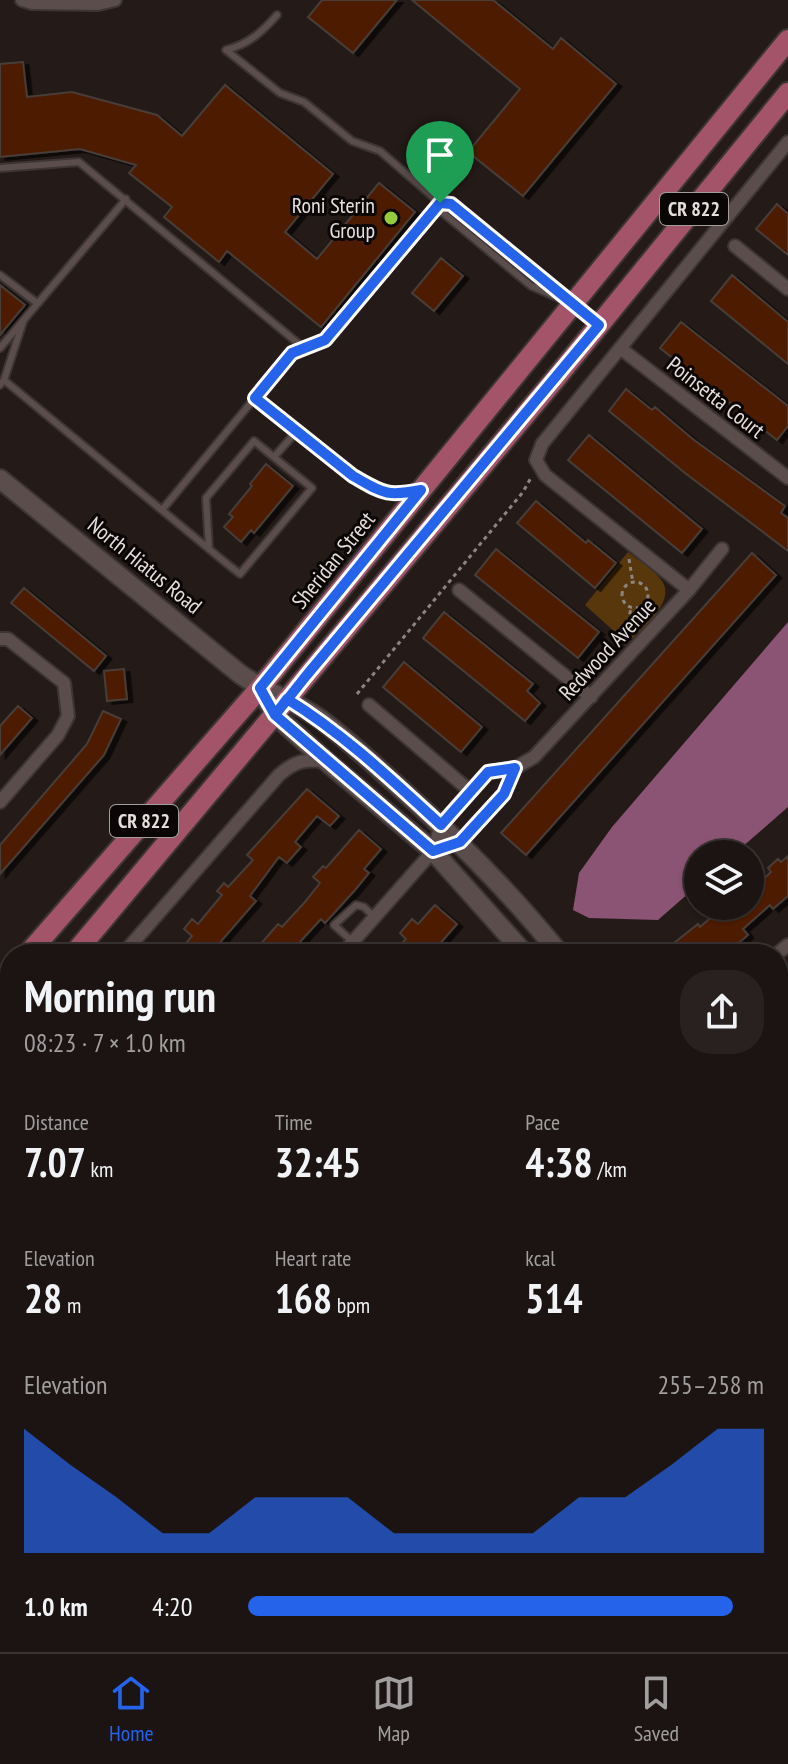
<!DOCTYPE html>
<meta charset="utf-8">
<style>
:root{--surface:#1b1412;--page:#282120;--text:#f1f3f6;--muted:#a09e9f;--line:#393332;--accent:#2563eb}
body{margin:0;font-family:"PT Sans Narrow",sans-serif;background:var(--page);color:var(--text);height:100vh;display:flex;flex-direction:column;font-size:30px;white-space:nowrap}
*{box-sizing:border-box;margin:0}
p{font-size:26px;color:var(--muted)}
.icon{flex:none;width:44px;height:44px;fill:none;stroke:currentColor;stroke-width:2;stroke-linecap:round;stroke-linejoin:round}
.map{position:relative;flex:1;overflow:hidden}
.details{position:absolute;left:0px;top:944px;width:788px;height:708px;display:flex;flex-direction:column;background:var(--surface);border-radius:32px 32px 0 0;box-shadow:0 2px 6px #0004,0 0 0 2px var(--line)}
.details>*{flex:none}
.tools{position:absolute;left:684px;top:840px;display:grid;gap:16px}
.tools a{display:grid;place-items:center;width:80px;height:80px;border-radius:50%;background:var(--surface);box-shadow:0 2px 6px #0004,0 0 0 2px var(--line);font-size:40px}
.pin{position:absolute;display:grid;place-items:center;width:68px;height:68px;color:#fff;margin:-82px -34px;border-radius:50% 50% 50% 0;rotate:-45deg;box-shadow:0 0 8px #0007}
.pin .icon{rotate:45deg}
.round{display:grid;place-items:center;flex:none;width:84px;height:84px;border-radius:32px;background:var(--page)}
.head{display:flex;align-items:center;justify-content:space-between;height:136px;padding:0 24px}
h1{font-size:44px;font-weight:700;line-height:60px}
.stats{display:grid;grid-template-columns:repeat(3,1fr);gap:12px;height:136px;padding:8px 24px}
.stats div{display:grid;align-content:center}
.stats b{font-size:40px;font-weight:700}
.stats small{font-size:22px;font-weight:400}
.stats p{font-size:22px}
.chart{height:224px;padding:16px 24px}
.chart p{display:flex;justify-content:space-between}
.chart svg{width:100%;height:144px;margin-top:8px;fill:var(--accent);opacity:.7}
ul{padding:0 24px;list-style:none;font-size:26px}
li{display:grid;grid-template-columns:128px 96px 1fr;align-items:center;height:60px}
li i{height:20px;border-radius:10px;background:var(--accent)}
.menu{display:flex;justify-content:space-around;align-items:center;height:112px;border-top:2px solid var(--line);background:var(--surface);font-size:22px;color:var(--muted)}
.menu a{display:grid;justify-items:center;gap:4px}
.menu .on{color:var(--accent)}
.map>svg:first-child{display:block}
.green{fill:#59370c}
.water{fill:#8c5474}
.building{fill:#4e1b00;stroke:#483d38;stroke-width:2;filter:url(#shadow)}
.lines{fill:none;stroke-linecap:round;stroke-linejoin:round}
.lane-casing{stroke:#3d3534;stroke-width:10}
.street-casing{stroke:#3d3534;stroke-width:16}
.secondary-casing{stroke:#3d3534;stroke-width:22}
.primary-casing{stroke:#3d3534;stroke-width:24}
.path{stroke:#8e8583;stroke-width:3;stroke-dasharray:4 4;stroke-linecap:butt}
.lane{stroke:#5a4d4c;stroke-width:6}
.street{stroke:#5a4d4c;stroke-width:12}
.secondary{stroke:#5a4d4c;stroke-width:18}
.primary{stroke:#a35468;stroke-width:20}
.route-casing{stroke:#fff;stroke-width:16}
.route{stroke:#2563eb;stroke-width:10}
.poi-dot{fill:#94cc3c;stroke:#0a0606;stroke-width:3}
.labels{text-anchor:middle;stroke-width:6;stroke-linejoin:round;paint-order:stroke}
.shield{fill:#0a0606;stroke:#a49d9c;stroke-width:2}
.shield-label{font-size:20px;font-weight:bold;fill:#e6dedd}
.poi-label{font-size:22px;fill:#e6dedd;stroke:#0a0606;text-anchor:end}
.street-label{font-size:22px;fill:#e6dedd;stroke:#0a0606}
</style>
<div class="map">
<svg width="788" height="1652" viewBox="0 0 788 1652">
<defs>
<filter id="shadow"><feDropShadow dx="5.5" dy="3" stdDeviation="0" flood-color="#0009"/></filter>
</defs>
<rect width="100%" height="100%" fill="#241a18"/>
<!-- green -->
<path class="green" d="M628,552C639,561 654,569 662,581C677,603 638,632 625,646L617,634L585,605Z"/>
<!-- water -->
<path class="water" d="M788,622V807L734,854H698V885L658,920L589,918L573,910L579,873L612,827Z
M10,1514V1642H388L392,1652H0V1526Z"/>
<!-- building -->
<path class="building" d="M322,0H397L353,53L308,17Z
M412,0H493L553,49L561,38L616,84L523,196L468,152L520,89Z
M23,62L27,97L72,92L157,115L182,136L225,85L333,174L285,232L317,259L379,183L415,212L321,327L227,251L219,262L164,217L172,207L129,173L136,165L80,149L0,157V64Z
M777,204L788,214V255L756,229Z
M441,258L463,276L434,311L412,293Z
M732,275L788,322V364L711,301Z
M0,285L25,305L0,335Z
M681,322L788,406V426L777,440L660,348Z
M626,389L652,410L655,407L694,440L785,506L781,513L788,518V551L685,473L609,411Z
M589,435L702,529L682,553L568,460Z
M266,464L293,486L254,533L251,530L241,542L224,527L233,517L229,514L252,486L250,484Z
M536,501L586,543L588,540L616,563L595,588L517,523Z
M496,549L599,632L578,658L475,575Z
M752,553L776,575L526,855L501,833Z
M24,588L106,656L94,671L11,603Z
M444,612L533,684L527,691L540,703L525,721L423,638Z
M404,662L482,727L461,752L383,687Z
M124,669L127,699L107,701L104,671Z
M18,706L32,718L0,755V726Z
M103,711L121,719L104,755L0,874V845L87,744Z
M307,789L339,816L330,826L317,816L295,842L301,847L287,863L279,857L250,896L256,901L210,954H177L192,936L184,929L192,919L198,924L222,895L217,891L224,883L228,887L253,860L247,855Z
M359,830L381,849L364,869L369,873L355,890L325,923L321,919L298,944L308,954H252L278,924L282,927L304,903L320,883L313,877L323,866L326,868Z
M788,856V896L773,909L770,905L743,929L748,935L726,954H660L698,924L700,927L724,906H750V891L771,872L768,868L778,859L781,862Z
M435,905L457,924L431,954H392L406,939L400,933L412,919L418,924Z"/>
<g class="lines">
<defs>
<path id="lane" d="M226,50L280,93L304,102L352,141L380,151L440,203L443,213L531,286L570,303
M226,50C249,44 262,32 277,15
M0,168L79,162L305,349L292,353L162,510
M440,203L451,204L540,274L567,298
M0,275L37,303
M0,348L126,199
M305,349L325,340L440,203
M4,380L226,563L240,574L312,488L254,441L206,498L209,549
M0,385L4,380L23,322
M255,398L353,476L387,494L411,492
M274,457L296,432
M353,942L334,925L356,905L364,907L375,918"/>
<path id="street" d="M22,0L32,3L98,4L115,0
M735,246L788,289
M620,348L788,478
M459,590L591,697
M689,590L545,475L536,460L542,444L788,142
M0,639H8L64,683L68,716L58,735L0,802
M369,705L470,791
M433,851L460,842L504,794L515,768
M123,954L279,775C295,761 305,759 326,761
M342,954L433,851L441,825L470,791L488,772L515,768L534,757L689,590L722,549
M777,954L788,945
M0,1095L10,1083
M778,1253L788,1274
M0,1348L10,1336
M778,1432L788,1428
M778,1457L788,1478
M501,1642L506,1652
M685,1642L689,1652"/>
<path id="secondary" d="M0,479L240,674C265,692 295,701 320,719C348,740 373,764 399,787C457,839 511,893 560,954
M267,701L275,715L326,761L433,851L525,954
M778,1325L788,1346
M778,1384L788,1405"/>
<path id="primary" d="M28,954L260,688L788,40
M74,954L556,378L788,93
M0,986L10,974
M0,1039L10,1028"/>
</defs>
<!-- lane casing -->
<use href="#lane" class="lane-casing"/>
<!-- street casing -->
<use href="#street" class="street-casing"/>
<!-- secondary casing -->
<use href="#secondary" class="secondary-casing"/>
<!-- primary casing -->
<use href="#primary" class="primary-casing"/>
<!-- path -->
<path class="path" d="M629,559L633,583
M622 595a13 13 0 1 1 26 0a13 13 0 1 1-26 0Z
M626,638L631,607
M357,694L523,492L532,476"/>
<!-- lane -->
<use href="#lane" class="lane"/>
<!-- street -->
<use href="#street" class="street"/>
<!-- secondary -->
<use href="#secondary" class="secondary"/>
<!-- primary -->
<use href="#primary" class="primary"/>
</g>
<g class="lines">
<defs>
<path id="route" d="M440,203L325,340L292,353L255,398L353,476C383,493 386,497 421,490L260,688L275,715L287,699C344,734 392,780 441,825L488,772L515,768L504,794L460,842L433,851L275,715L306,676L599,325L451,204L440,203"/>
</defs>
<!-- route casing -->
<use href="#route" class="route-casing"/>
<!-- route -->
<use href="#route" class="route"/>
</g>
<!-- markers -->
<circle class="poi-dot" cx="391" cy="218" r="8"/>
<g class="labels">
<!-- shield labels -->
<g class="shield">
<rect x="660" y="193" width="68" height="32" rx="6"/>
<rect x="110" y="805" width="68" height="32" rx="6"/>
</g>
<g class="shield-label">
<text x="694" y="216">CR 822</text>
<text x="144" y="828">CR 822</text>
</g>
<!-- poi labels -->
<g class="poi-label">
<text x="375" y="213">Roni Sterin<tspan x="375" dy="25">Group</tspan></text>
</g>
<!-- street labels -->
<g class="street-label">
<text transform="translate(716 397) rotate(38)" y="8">Poinsetta Court</text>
<text transform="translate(333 560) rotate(-51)" y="8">Sheridan Street</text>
<text transform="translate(145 565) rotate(39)" y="8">North Hiatus Road</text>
<text transform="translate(607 649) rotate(-47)" y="8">Redwood Avenue</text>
</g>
</g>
</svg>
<div class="tools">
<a><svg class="icon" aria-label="layers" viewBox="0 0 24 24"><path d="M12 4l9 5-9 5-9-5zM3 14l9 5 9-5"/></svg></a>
</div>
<div class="pin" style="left:440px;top:203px;background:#1e9e55"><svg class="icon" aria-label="arrive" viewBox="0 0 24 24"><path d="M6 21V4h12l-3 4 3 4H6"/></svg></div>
<section class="details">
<div class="head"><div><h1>Morning run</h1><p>08:23 · 7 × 1.0 km</p></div><a class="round"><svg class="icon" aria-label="share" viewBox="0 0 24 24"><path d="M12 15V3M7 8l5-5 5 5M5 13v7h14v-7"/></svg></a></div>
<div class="stats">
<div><p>Distance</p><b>7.07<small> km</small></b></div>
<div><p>Time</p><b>32:45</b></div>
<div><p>Pace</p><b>4:38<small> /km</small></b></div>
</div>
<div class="stats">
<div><p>Elevation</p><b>28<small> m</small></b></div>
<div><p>Heart rate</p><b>168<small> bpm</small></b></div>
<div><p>kcal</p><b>514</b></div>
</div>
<div class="chart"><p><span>Elevation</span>255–258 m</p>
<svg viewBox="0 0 160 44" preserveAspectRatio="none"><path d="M0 44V6L10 17L20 27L30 38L40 38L50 27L60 27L70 27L80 38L90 38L100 38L110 38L120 27L130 27L140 17L150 6L160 6V44z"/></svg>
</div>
<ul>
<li><b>1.0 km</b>4:20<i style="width:94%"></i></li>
</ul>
</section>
</div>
<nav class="menu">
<a class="on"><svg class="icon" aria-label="home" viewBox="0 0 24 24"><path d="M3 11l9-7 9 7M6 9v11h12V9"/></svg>Home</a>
<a><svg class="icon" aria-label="map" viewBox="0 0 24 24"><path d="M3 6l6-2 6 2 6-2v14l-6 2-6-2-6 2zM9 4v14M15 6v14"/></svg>Map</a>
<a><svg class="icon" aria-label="saved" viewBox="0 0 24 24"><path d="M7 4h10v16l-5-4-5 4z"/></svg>Saved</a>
</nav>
